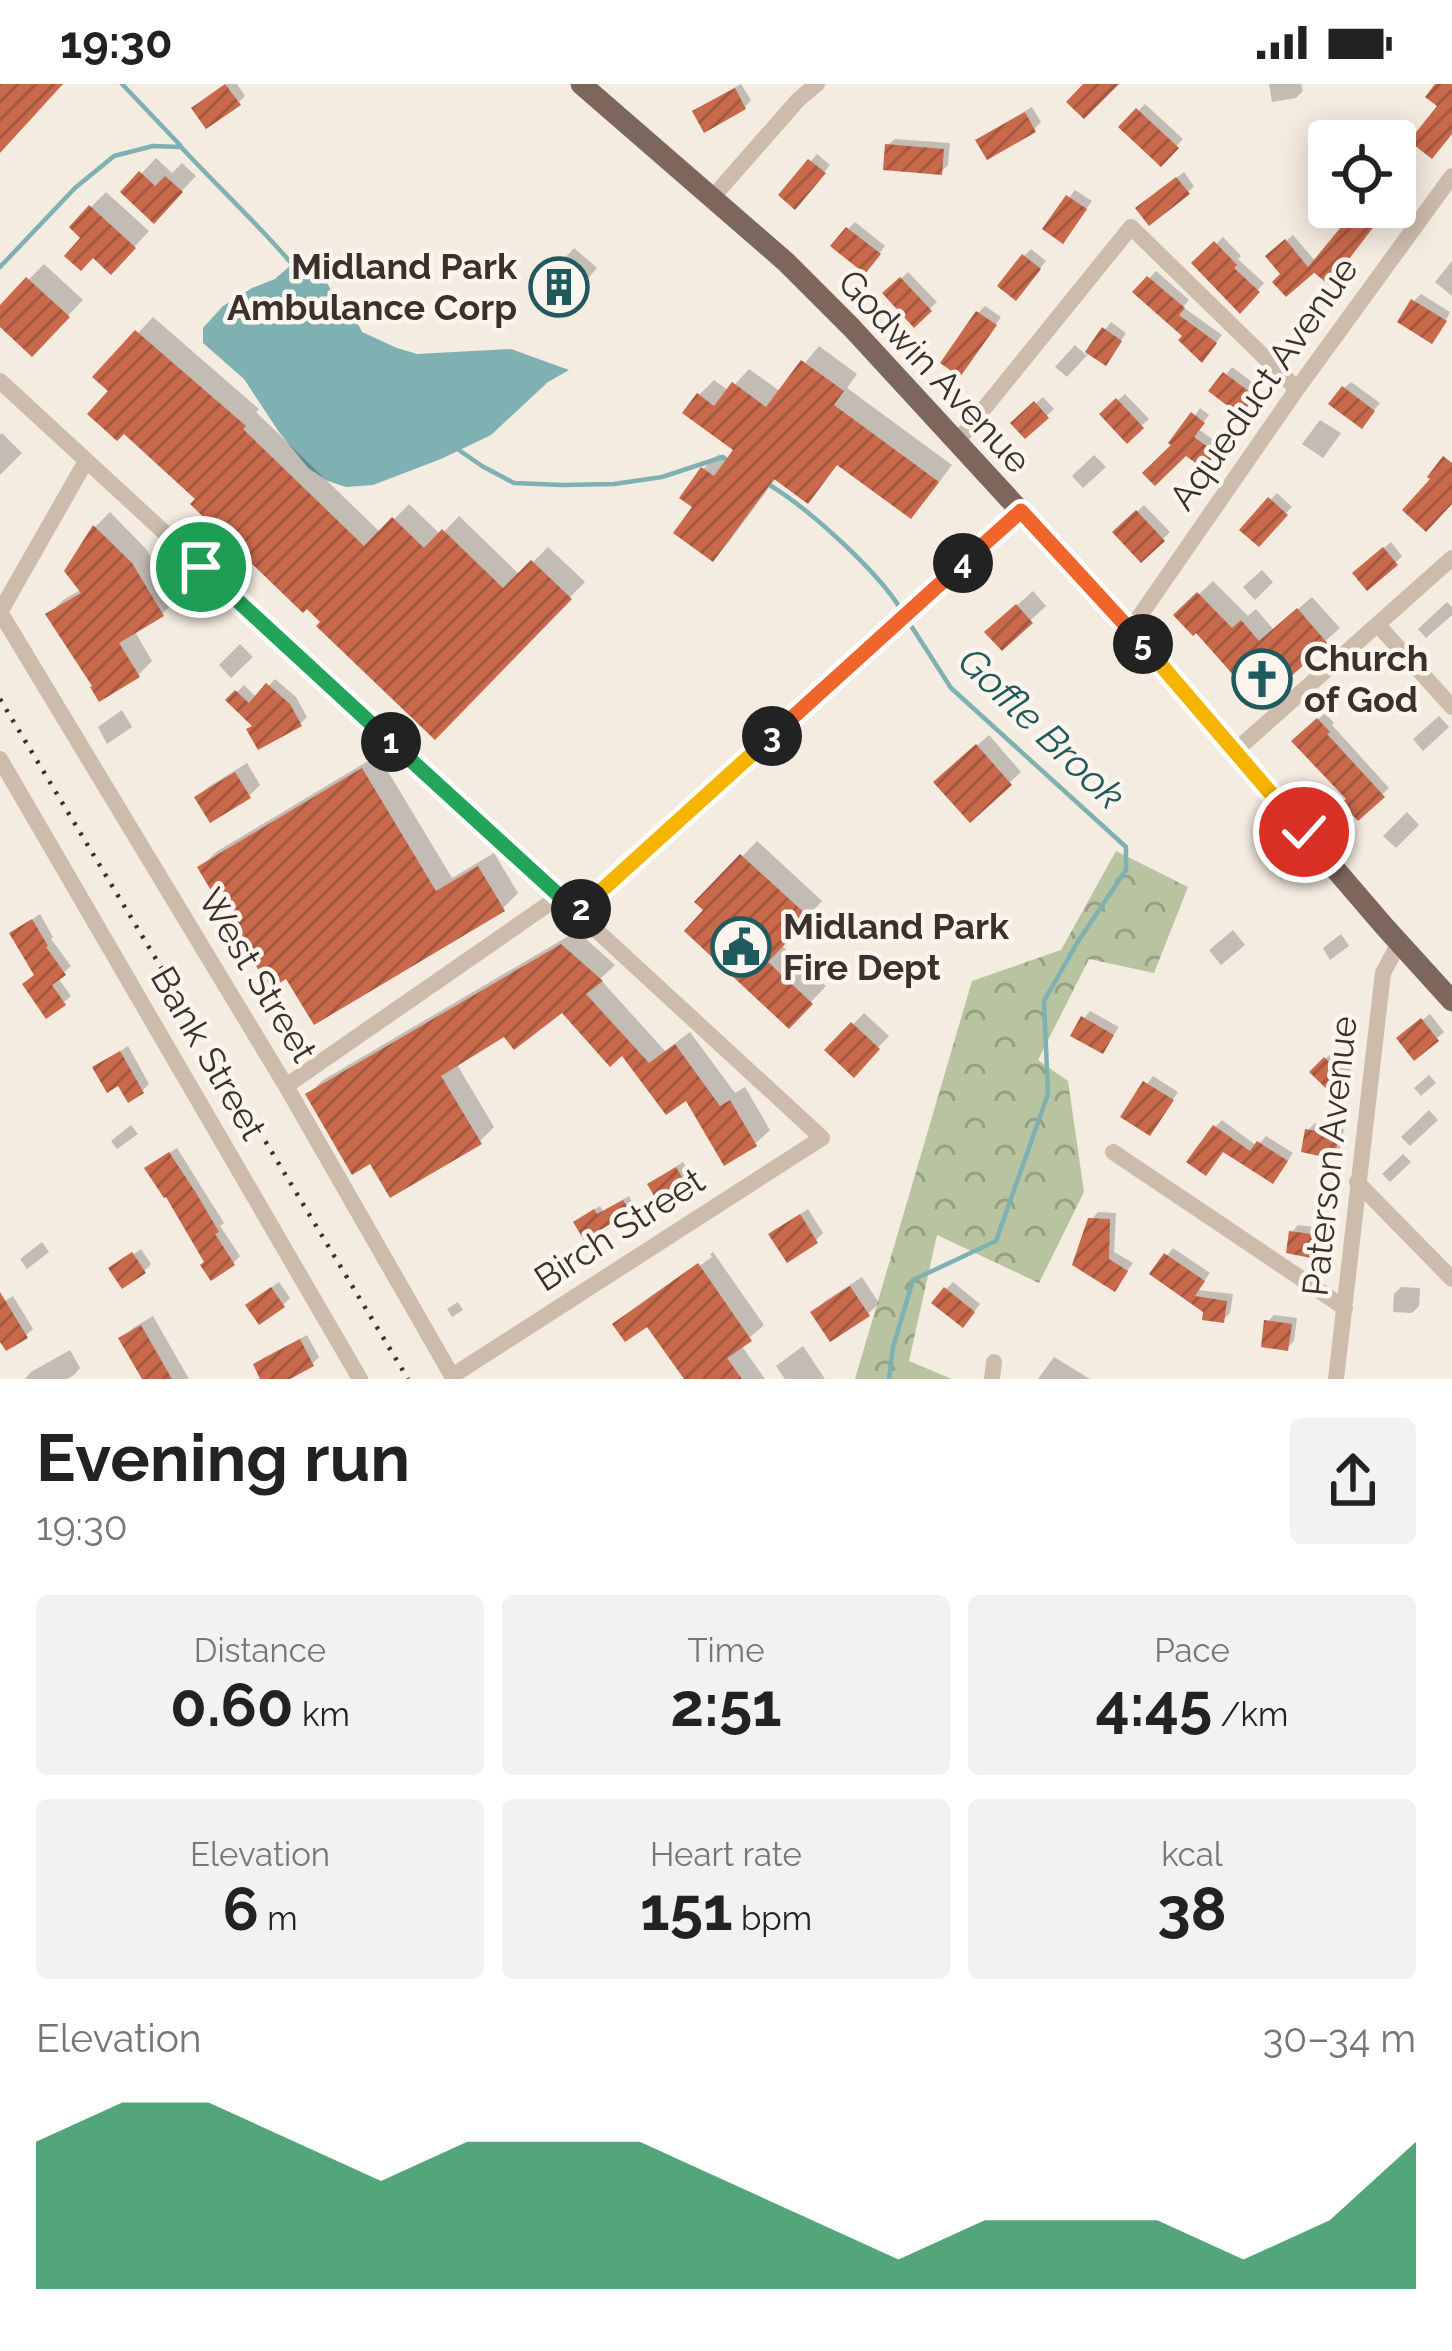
<!DOCTYPE html>
<meta charset="utf-8">
<style>
:root{--surface:#fff;--page:#f2f2f2;--text:#222;--muted:#767676;--accent:#0b8043}
body{margin:0;font-family:Raleway,sans-serif;background:var(--page);color:var(--text);height:100vh;display:flex;flex-direction:column;font-size:45px;white-space:nowrap}
*{box-sizing:border-box;margin:0}
p{font-size:39px;color:var(--muted)}
.icon{flex:none;width:66px;height:66px;fill:none;stroke:currentColor;stroke-width:2;stroke-linecap:round;stroke-linejoin:round}
.map{position:relative;height:1295px;overflow:hidden}
.side{display:flex;flex-direction:column;background:var(--surface);flex:1}
.side>*{flex:none}
.controls{position:absolute;left:1308px;top:36px;display:grid;gap:24px}
.controls a{display:grid;place-items:center;width:108px;height:108px;border-radius:12px;background:var(--surface);box-shadow:0 6px 30px #0003;font-size:60px}
.pin{position:absolute;display:grid;place-items:center;width:102px;height:102px;color:#fff;margin:-51px;border:6px solid #fff;border-radius:50%;box-shadow:0 3px 12px #0007}
.km{position:absolute;width:60px;height:60px;margin:-30px;border-radius:50%;background:#222;color:#fff;font-size:33px;line-height:60px;text-align:center}
.round{display:grid;place-items:center;flex:none;width:126px;height:126px;border-radius:12px;background:var(--page)}
.summary{display:flex;align-items:center;justify-content:space-between;height:204px;padding:0 36px}
h1{font-size:66px;font-weight:700;line-height:90px}
.stats{display:grid;grid-template-columns:repeat(3,1fr);gap:18px;height:204px;padding:12px 36px}
.stats div{display:grid;align-content:center;border-radius:12px;background:var(--page);text-align:center}
.stats b{font-size:60px;font-weight:700}
.stats small{font-size:33px;font-weight:400}
.stats p{font-size:33px}
.chart{height:336px;padding:24px 36px}
.chart p{display:flex;justify-content:space-between}
.chart svg{width:100%;height:216px;margin-top:12px;fill:var(--accent);opacity:.7}
.status{display:flex;justify-content:space-between;align-items:center;height:84px;padding:0 60px;background:var(--surface);direction:ltr}
.status svg{height:33px;fill:currentColor}
.map>svg:first-child{display:block}
.forest{fill:url(#forest-crowns)}
.water{fill:#7fb0b2}
.shadow{fill:#0003}
.lines{fill:none;stroke-linecap:round;stroke-linejoin:round}
.stream{stroke:#7fb0b2;stroke-width:4.5}
.building{fill:url(#building-hatch)}
.minor{stroke:#cdbbac;stroke-width:16}
.major{stroke:#7d675c;stroke-width:21}
.rail{stroke:#3b302b;stroke-width:4.5;stroke-dasharray:3 9;stroke-linecap:butt}
.split-1-casing{stroke:#fff;stroke-width:24}
.split-2-casing{stroke:#fff;stroke-width:24}
.split-3-casing{stroke:#fff;stroke-width:24}
.split-4-casing{stroke:#fff;stroke-width:24}
.split-5-casing{stroke:#fff;stroke-width:24}
.split-6-casing{stroke:#fff;stroke-width:24}
.split-1{stroke:#22a559;stroke-width:15}
.split-2{stroke:#22a559;stroke-width:15}
.split-3{stroke:#f5b400;stroke-width:15}
.split-4{stroke:#f0652b;stroke-width:15}
.split-5{stroke:#f0652b;stroke-width:15}
.split-6{stroke:#f5b400;stroke-width:15}
.labels{text-anchor:middle;stroke-width:9;stroke-linejoin:round;paint-order:stroke}
.poi-label{font-size:36px;font-weight:bold;fill:#3b302b;stroke:#fbf5ee;text-anchor:start}
.street-label{font-size:36px;fill:#3b302b;stroke:#fbf5ee}
.water-label{font-size:39px;font-style:italic;fill:#1f5a5e;stroke:#fbf5ee}
</style>
<div class="status"><b>19:30</b><svg viewBox="0 0 49 12"><path d="M0 12V9h3v3zM5 12V6h3v6zM10 12V3h3v9zM15 12V0h3v12zM26 1h20v11H26zM47 4h2v5h-2z"/></svg></div>
<div class="map">
<svg width="1452" height="1295" viewBox="0 0 1452 1295">
<defs>
<pattern id="forest-crowns" width="20" height="18" patternUnits="userSpaceOnUse" patternTransform="scale(3)"><rect width="20" height="18" fill="#b8c4a0"/><path d="M2 6a3 3 0 1 1 6 0M12 15a3 3 0 1 1 6 0" fill="none" stroke="#97a083"/></pattern>
<pattern id="building-hatch" width="6" height="6" patternUnits="userSpaceOnUse" patternTransform="scale(3)"><rect width="6" height="6" fill="#c8694b"/><path d="M-1 1l2-2M0 6l6-6M5 7l2-2" fill="none" stroke="#a4573f"/></pattern>
</defs>
<rect width="100%" height="100%" fill="#f4ebe1"/>
<!-- forest -->
<path class="forest" d="M1116,767L1188,803L1154,889L1089,875L1038,976L1068,997L1084,1108L1039,1199L937,1151L909,1277L952,1295H855L972,897L1061,866Z"/>
<!-- water -->
<path class="water" d="M309,176L319,184L332,208L350,224L362,248L397,264L417,270L511,265L569,286L548,298L491,351L441,375L373,401L346,403L328,397L308,384L279,348L244,295L203,259V244L223,222L252,204L275,195L292,180Z"/>
<!-- shadow -->
<path class="shadow" d="M227,0H237L245,12L239,18H202Z
M741,0L751,16L745,23L696,28L703,21Z
M1269,0H1301L1303,7L1296,14L1272,18Z
M1145,20L1183,55L1161,79L1122,43Z
M1032,23L1041,38L1034,45L986,50Z
M895,55L950,59L948,81L941,88L888,61Z
M817,70L830,81L802,115L782,111Z
M156,74L172,89L182,79L196,92L154,136L124,108Z
M1184,88L1194,102L1188,108L1146,118Z
M1395,98L1409,109L1397,125L1390,132L1384,128L1314,185L1284,190L1269,172L1293,151L1316,178L1345,142L1351,123H1395Z
M1075,106L1092,117L1069,149L1046,144Z
M106,108L149,147L126,172L84,153L91,123Z
M855,138L885,162L872,179L848,145Z
M1223,153L1241,172L1238,175L1264,199L1240,226L1196,180Z
M574,164L597,184L567,219L533,209Z
M1031,165L1046,177L1023,206L1024,172Z
M1452,177V212L1435,198Z
M44,180L83,216L32,269L0,239V225Z
M1156,187L1189,216L1183,223L1222,251L1208,269L1136,208Z
M908,188L937,218L914,239L886,209Z
M1421,210L1450,228L1439,250L1414,217Z
M985,222L1001,233L966,282L978,229Z
M153,233L259,325L256,328L381,449L409,420L441,451L459,432L520,491L548,463L585,498L434,652L199,415L112,307L97,293Z
M1111,238L1126,249L1112,271L1090,268L1067,293L1055,283L1075,261L1086,271Z
M819,262L857,290L847,304L952,381L926,416L911,431L839,379L808,416L777,393L728,459L713,474L696,423L703,385L719,370L729,377L737,366L699,311L714,296L729,307L749,285L781,308Z
M1232,283L1260,304L1247,321L1213,307Z
M1351,298L1380,319L1368,334L1344,304Z
M1125,310L1149,335L1127,355L1103,330Z
M1043,313L1054,325L1025,351L1014,339Z
M1200,324L1209,331L1198,345L1221,361L1210,375L1176,361Z
M1320,336L1341,349L1323,374L1302,360Z
M2,349L22,369L0,391V351Z
M1094,371L1106,383L1083,404L1072,392Z
M1277,409L1292,423L1258,459L1243,446Z
M1144,421L1170,448L1142,475L1116,448Z
M110,428L146,465L177,515L162,530L134,546L152,577L138,591L49,530L63,516L82,505L68,487L96,442Z
M1391,458L1402,472L1396,478L1363,482Z
M1262,486L1273,498L1255,516L1243,503Z
M1213,497L1248,532L1256,525L1274,546L1312,513L1340,544L1259,616L1196,545L1177,531Z
M1033,507L1046,522L1002,563L1004,533Z
M1447,518L1452,523V531L1426,554L1418,545Z
M240,560L253,573L231,594L219,581Z
M275,595L296,613L307,633L300,640H255L229,616L244,601L257,614Z
M122,626L132,643L107,660L98,643Z
M1325,629L1334,639L1332,641L1389,704L1358,733L1350,714L1295,657Z
M1439,632L1449,643L1423,667L1413,655Z
M989,651L1021,688L970,734L948,687Z
M378,671L452,794L494,769L518,809L503,824L287,891L201,783L216,768Z
M247,679L260,701L249,712L197,714L208,703Z
M1407,728L1419,741L1396,764L1383,752Z
M757,757L822,817L781,861L826,902L789,941L708,826L699,818Z
M40,830L53,853L51,855L71,882L58,894L71,912L64,918L37,890L13,849Z
M1233,846L1245,861L1221,881L1209,866Z
M577,847L615,881L600,895L665,967L690,948L735,1009L745,1003L770,1046L755,1060L562,925L504,949L456,979L494,1043L480,1057L371,1076L309,1010L323,996Z
M1341,850L1349,862L1330,876L1323,864Z
M1090,927L1119,943L1103,967L1084,934Z
M864,929L889,952L854,989L829,966Z
M1430,930L1444,948L1415,973L1407,948Z
M128,962L149,1000L142,1007L120,998L96,984Z
M1332,968L1356,991L1337,1011L1313,988Z
M1429,991L1436,999L1421,1012L1414,1004Z
M1153,992L1178,1008L1156,1041L1124,1032Z
M1429,1026L1438,1036L1410,1062L1401,1053Z
M1222,1036L1257,1062L1266,1052L1293,1069L1280,1089L1215,1043Z
M1315,1039L1344,1045L1340,1065L1333,1072L1308,1046Z
M131,1041L138,1050L117,1065L111,1057Z
M177,1064L224,1139L220,1142L240,1172L233,1179L207,1178L155,1078Z
M1403,1070L1411,1078L1390,1098L1382,1090Z
M683,1078L694,1096L687,1103L658,1094Z
M629,1112L633,1120L628,1126L582,1133L600,1122L603,1127Z
M808,1125L823,1149L816,1156L779,1144Z
M1098,1128L1116,1129L1114,1168L1133,1179L1115,1204L1091,1136Z
M1298,1141L1324,1144L1322,1165L1315,1171L1292,1148Z
M42,1158L49,1168L27,1185L20,1175Z
M1173,1164L1210,1189L1198,1206L1233,1210L1230,1229L1223,1236L1153,1189Z
M141,1165L151,1180L144,1187L115,1183Z
M713,1168L764,1241L741,1261L765,1295H687L647,1238L627,1234L712,1173L710,1170Z
M862,1193L879,1219L868,1230L814,1228L825,1217Z
M279,1198L290,1214L283,1221L256,1214Z
M953,1198L980,1220L970,1233L946,1205Z
M1401,1203L1420,1204L1419,1222L1412,1229L1393,1228L1394,1210Z
M13,1212L33,1245L26,1251L0,1252V1220Z
M458,1218L463,1226L452,1233L447,1225Z
M1274,1231L1297,1234L1294,1257L1287,1264L1267,1238Z
M153,1232L189,1295H145L122,1255L133,1244Z
M307,1251L319,1273L312,1280L256,1281L263,1274Z
M803,1262L825,1295H785L776,1282Z
M70,1266L80,1284L74,1291L67,1295H25L31,1288Z
M1054,1273L1090,1295H1038Z"/>
<g class="lines">
<!-- stream -->
<path class="stream" d="M122,0L180,61
M0,183L75,104L114,72L153,62L181,63C218,103 257,139 292,180
M453,362L482,382L514,399L562,401L614,400L662,393L723,373L727,376
M768,400C808,424 878,487 902,527
M889,1295L893,1263L913,1196L996,1157L1048,1010L1044,917L1077,859L1126,786V763L951,604L908,537"/>
</g>
<!-- building -->
<path class="building" d="M0,0H63L0,69Z
M225,0L241,21L206,45L191,24Z
M1083,0H1119L1084,35L1066,18Z
M1435,0H1452V50L1432,75L1409,57L1437,22L1425,13Z
M735,4L746,25L704,49L692,27Z
M1136,24L1179,64L1161,83L1118,43Z
M1025,28L1036,48L987,76L975,56Z
M885,60L944,65L942,91L883,86Z
M808,75L826,89L795,126L778,111Z
M139,87L155,102L165,92L183,108L154,140L120,108Z
M1176,93L1190,110L1149,142L1135,124Z
M1066,111L1087,125L1063,160L1042,145Z
M89,121L136,164L111,191L93,174L81,187L64,172L80,154L69,143Z
M1347,123H1389L1329,201L1312,187L1314,189L1286,213L1272,198L1280,190L1265,172L1285,155L1308,183L1341,143L1335,138Z
M846,143L881,170L865,190L830,162Z
M1214,157L1237,181L1234,184L1260,208L1240,230L1191,179Z
M1022,170L1041,185L1016,217L997,202Z
M561,173L589,197L556,234L529,210Z
M1147,192L1185,224L1179,231L1217,259L1202,279L1178,256L1182,252L1132,208Z
M26,193L70,233L32,273L0,243V221Z
M900,193L932,227L914,244L882,209Z
M1411,215L1447,237L1432,260L1397,238Z
M976,227L997,241L960,293L940,279Z
M1102,243L1122,257L1106,282L1085,268Z
M135,246L246,342L243,345L364,462L392,433L424,464L442,445L503,504L531,476L572,515L435,656L316,542L320,538L307,525L303,529L190,420L195,415L124,350L117,357L87,330L108,307L92,293Z
M801,276L844,307L834,321L939,398L911,435L837,381L808,420L774,395L713,478L673,449L692,423L679,414L701,383L714,392L733,366L682,329L697,309L714,322L732,298L766,323Z
M1223,288L1255,312L1241,332L1208,307Z
M1342,302L1375,327L1362,345L1328,320Z
M1116,314L1144,344L1127,360L1099,330Z
M1034,317L1049,334L1025,355L1010,339Z
M1191,328L1205,339L1194,353L1216,369L1204,385L1186,372L1155,402L1142,389L1171,361L1168,359Z
M1443,372L1452,379V420L1426,448L1402,426L1430,395L1427,393Z
M1268,413L1288,431L1259,463L1239,446Z
M1136,426L1165,457L1141,479L1112,448Z
M93,441L132,479L164,532L119,559L140,593L99,618L90,603L92,602L45,530L81,509L64,487Z
M1383,463L1398,481L1367,507L1352,489Z
M1197,508L1232,544L1241,536L1259,557L1297,524L1328,560L1259,620L1196,549L1193,552L1173,531Z
M1016,520L1033,539L1002,567L984,548Z
M266,599L290,620L302,642L258,666L246,645L252,642L225,616L235,606L249,619Z
M1317,634L1330,648L1327,650L1385,713L1358,737L1341,719L1346,715L1291,657Z
M976,660L1012,701L970,739L933,698Z
M362,684L436,807L478,782L505,827L314,941L286,895L270,905L197,783Z
M235,688L251,714L210,739L194,713Z
M740,770L810,834L768,878L813,920L789,945L684,847L703,826L694,818Z
M32,835L48,862L46,863L66,891L52,901L66,921L46,935L22,900L34,891L9,849Z
M561,860L603,897L586,910L649,979L675,960L720,1022L730,1016L757,1062L724,1082L686,1017L666,1031L622,972L610,983L562,929L514,966L504,953L441,992L482,1060L390,1114L370,1080L352,1091L305,1010Z
M1081,932L1114,951L1103,970L1070,952Z
M1421,934L1439,957L1414,977L1396,954Z
M851,938L880,965L854,994L824,966Z
M120,967L144,1009L128,1019L118,1002L107,1009L92,983Z
M1324,973L1351,1000L1337,1015L1309,988Z
M1143,997L1174,1016L1150,1052L1120,1033Z
M1213,1041L1250,1067L1257,1057L1288,1077L1273,1100L1223,1068L1206,1092L1186,1078Z
M1305,1045L1339,1051L1334,1075L1301,1068Z
M169,1068L196,1109L219,1148L215,1150L235,1181L211,1197L200,1181L204,1178L166,1113L164,1114L144,1084Z
M676,1083L689,1105L660,1122L647,1100Z
M623,1116L630,1128L584,1156L573,1138L594,1125L597,1130Z
M800,1130L818,1159L787,1179L768,1150Z
M1088,1134L1110,1135L1109,1175L1128,1187L1115,1208L1072,1181Z
M1289,1147L1319,1151L1316,1175L1286,1169Z
M132,1168L146,1189L122,1205L108,1184Z
M1164,1169L1205,1197L1195,1212L1227,1217L1224,1239L1202,1236L1203,1228L1149,1190Z
M698,1179L752,1257L727,1274L742,1295H684L647,1243L625,1258L612,1240Z
M850,1202L870,1232L830,1258L810,1228Z
M271,1203L285,1223L259,1241L245,1221Z
M944,1203L975,1228L963,1244L931,1219Z
M0,1208L28,1254L6,1267L0,1258Z
M1264,1236L1292,1240L1288,1267L1261,1263Z
M141,1241L172,1295H142L118,1254Z
M300,1255L314,1282L290,1295H260L253,1280Z"/>
<g class="lines">
<!-- minor -->
<path class="minor" d="M712,114L798,16L817,0
M0,297L822,1054L452,1292L286,1002L0,528
M957,358L1131,143L1297,305
M0,528L86,377
M1378,541L1452,623
M1130,546L1297,305L1452,92
M1234,668L1452,474
M0,675L360,1295
M577,828L1021,427
M286,1002L560,812
M1113,1068L1345,1224
M1357,1098L1452,1195
M992,1295L994,1278
M1336,1295L1383,889L1399,859"/>
<!-- major -->
<path class="major" d="M581,0L786,178L852,244L1130,546L1384,842L1452,917"/>
<!-- rail -->
<path class="rail" d="M0,615L408,1295"/>
</g>
<g class="lines">
<defs>
<path id="split-1" d="M201,483L391,658"/>
<path id="split-2" d="M391,658L577,828L581,825"/>
<path id="split-3" d="M581,825L772,652"/>
<path id="split-4" d="M772,652L963,479"/>
<path id="split-5" d="M963,479L1021,427L1143,560"/>
<path id="split-6" d="M1143,560L1304,748"/>
</defs>
<!-- split-1 casing -->
<use href="#split-1" class="split-1-casing"/>
<!-- split-2 casing -->
<use href="#split-2" class="split-2-casing"/>
<!-- split-3 casing -->
<use href="#split-3" class="split-3-casing"/>
<!-- split-4 casing -->
<use href="#split-4" class="split-4-casing"/>
<!-- split-5 casing -->
<use href="#split-5" class="split-5-casing"/>
<!-- split-6 casing -->
<use href="#split-6" class="split-6-casing"/>
<!-- split-1 -->
<use href="#split-1" class="split-1"/>
<!-- split-2 -->
<use href="#split-2" class="split-2"/>
<!-- split-3 -->
<use href="#split-3" class="split-3"/>
<!-- split-4 -->
<use href="#split-4" class="split-4"/>
<!-- split-5 -->
<use href="#split-5" class="split-5"/>
<!-- split-6 -->
<use href="#split-6" class="split-6"/>
</g>
<!-- icons -->
<defs>
<symbol id="building-ring" viewBox="-11 -11 22 22"><circle r="9.5" fill="#fbf5ee" stroke="#1f5a5e" stroke-width="1.5"/><path d="M-4-6H4V6H1V3H-1V6H-4ZM-2.5-4.3h1.7v1.8h-1.7ZM.8-4.3h1.7v1.8H.8ZM-2.5-1h1.7V.8h-1.7ZM.8-1h1.7V.8H.8Z" fill="#1f5a5e"/></symbol>
<symbol id="church-ring" viewBox="-11 -11 22 22"><circle r="9.5" fill="#fbf5ee" stroke="#1f5a5e" stroke-width="1.5"/><path d="M-1.2-6h2.4v3.5h3.3v2.4h-3.3V6h-2.4V-.1h-3.3v-2.4h3.3Z" fill="#1f5a5e"/></symbol>
<symbol id="civic-ring" viewBox="-11 -11 22 22"><circle r="9.5" fill="#fbf5ee" stroke="#1f5a5e" stroke-width="1.5"/><path d="M-.6-6.5H3V-4.5H.6V-3L4-1V1h2V6H-6V1h2V-1L-.6-3ZM-1.2 2.5V6h2.4V2.5Z" fill="#1f5a5e"/></symbol>
</defs>
<g fill-rule="evenodd">
<use href="#building-ring" x="526" y="170" width="66" height="66"/>
<use href="#church-ring" x="1229" y="562" width="66" height="66"/>
<use href="#civic-ring" x="708" y="830" width="66" height="66"/>
</g>
<g class="labels">
<!-- poi labels -->
<g class="poi-label">
<text x="517" y="195" text-anchor="end">Midland Park<tspan x="517" dy="41">Ambulance Corp</tspan></text>
<text x="1304" y="587">Church<tspan x="1304" dy="41">of God</tspan></text>
<text x="783" y="855">Midland Park<tspan x="783" dy="41">Fire Dept</tspan></text>
</g>
<!-- street labels -->
<g class="street-label">
<text transform="translate(935 287) rotate(47)" y="13">Godwin Avenue</text>
<text transform="translate(1263 299) rotate(-55)" y="13">Aqueduct Avenue</text>
<text transform="translate(258 891) rotate(59)" y="13">West Street</text>
<text transform="translate(209 969) rotate(60)" y="13">Bank Street</text>
<text transform="translate(1329 1072) rotate(-84)" y="13">Paterson Avenue</text>
<text transform="translate(619 1145) rotate(-33)" y="13">Birch Street</text>
</g>
<!-- water labels -->
<g class="water-label">
<text transform="translate(1042 644) rotate(44)" y="14">Goffle Brook</text>
</g>
</g>
</svg>
<div class="controls">
<a><svg class="icon" aria-label="locate" viewBox="0 0 24 24"><circle cx="12" cy="12" r="6"/><path d="M12 2v4M12 18v4M2 12h4M18 12h4"/></svg></a>
</div>
<div class="pin" style="left:201px;top:483px;background:#1e9e55"><svg class="icon" aria-label="arrive" viewBox="0 0 24 24"><path d="M6 21V4h12l-3 4 3 4H6"/></svg></div>
<div class="pin" style="left:1304px;top:748px;background:#d93025"><svg class="icon" aria-label="check" viewBox="0 0 24 24"><path d="M5 12l5 5 9-10"/></svg></div>
<b class="km" style="left:391px;top:658px">1</b>
<b class="km" style="left:581px;top:825px">2</b>
<b class="km" style="left:772px;top:652px">3</b>
<b class="km" style="left:963px;top:479px">4</b>
<b class="km" style="left:1143px;top:560px">5</b>
</div>
<section class="side">
<div class="summary"><div><h1>Evening run</h1><p>19:30</p></div><a class="round"><svg class="icon" aria-label="share" viewBox="0 0 24 24"><path d="M12 15V3M7 8l5-5 5 5M5 13v7h14v-7"/></svg></a></div>
<div class="stats">
<div><p>Distance</p><b>0.60<small> km</small></b></div>
<div><p>Time</p><b>2:51</b></div>
<div><p>Pace</p><b>4:45<small> /km</small></b></div>
</div>
<div class="stats">
<div><p>Elevation</p><b>6<small> m</small></b></div>
<div><p>Heart rate</p><b>151<small> bpm</small></b></div>
<div><p>kcal</p><b>38</b></div>
</div>
<div class="chart"><p><span>Elevation</span>30–34 m</p>
<svg viewBox="0 0 160 44" preserveAspectRatio="none"><path d="M0 44V14L10 6L20 6L30 14L40 22L50 14L60 14L70 14L80 22L90 30L100 38L110 30L120 30L130 30L140 38L150 30L160 14V44z"/></svg>
</div>
</section>
